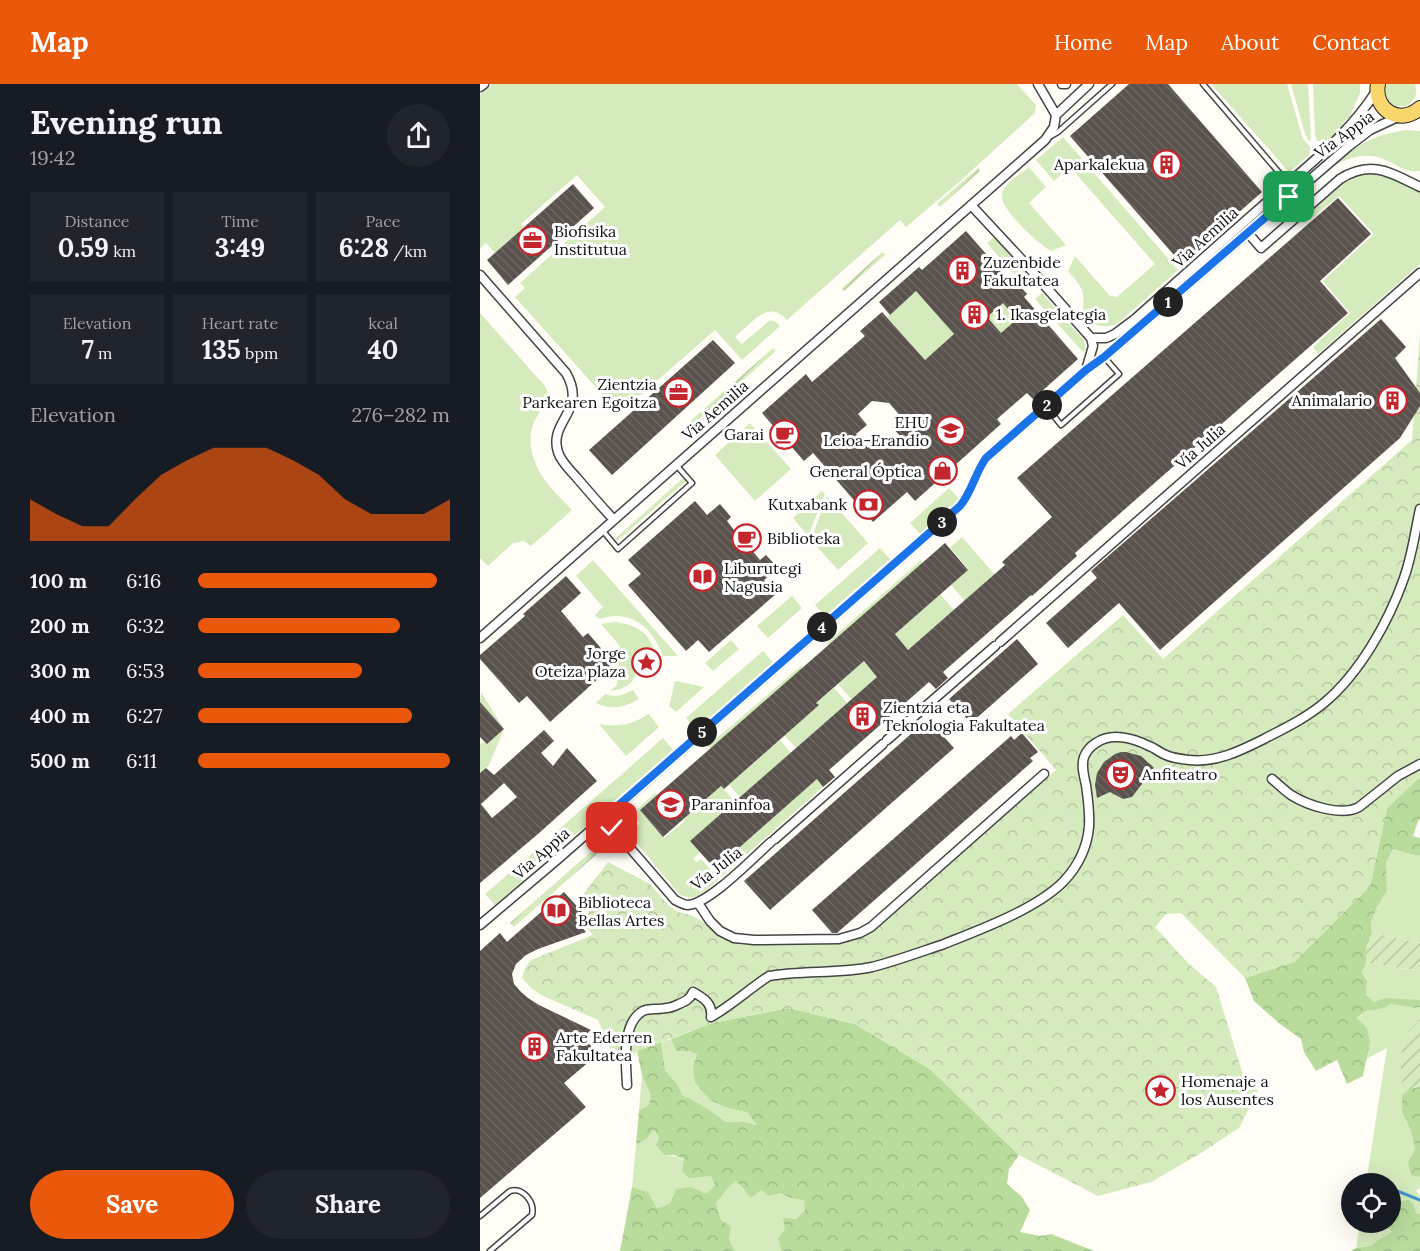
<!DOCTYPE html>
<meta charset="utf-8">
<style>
:root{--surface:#171b24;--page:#20242c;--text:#f1f3f6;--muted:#9ea1a6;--accent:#ea580c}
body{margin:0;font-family:Lora,serif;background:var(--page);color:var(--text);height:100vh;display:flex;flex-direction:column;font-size:22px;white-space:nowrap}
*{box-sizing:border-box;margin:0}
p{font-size:20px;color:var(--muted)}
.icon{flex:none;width:33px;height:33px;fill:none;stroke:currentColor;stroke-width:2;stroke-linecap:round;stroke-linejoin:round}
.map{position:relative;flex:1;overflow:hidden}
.side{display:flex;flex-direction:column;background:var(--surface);width:480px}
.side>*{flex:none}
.tools{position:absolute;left:861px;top:1089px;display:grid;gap:12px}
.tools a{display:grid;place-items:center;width:60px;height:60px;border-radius:50%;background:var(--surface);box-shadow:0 6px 24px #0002;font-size:30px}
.pin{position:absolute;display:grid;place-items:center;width:51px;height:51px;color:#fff;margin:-26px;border-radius:12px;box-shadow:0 3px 9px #0006}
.km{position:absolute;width:30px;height:30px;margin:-15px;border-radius:50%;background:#222;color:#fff;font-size:16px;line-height:30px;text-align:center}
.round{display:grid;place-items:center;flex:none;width:63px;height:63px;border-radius:32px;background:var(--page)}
.overview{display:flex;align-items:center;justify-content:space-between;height:102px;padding:0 30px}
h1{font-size:33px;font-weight:800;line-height:45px}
.figures{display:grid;grid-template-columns:repeat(3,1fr);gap:9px;height:102px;padding:6px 30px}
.figures div{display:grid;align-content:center;border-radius:0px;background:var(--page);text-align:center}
.figures b{font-size:26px;font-weight:800}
.figures small{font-size:16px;font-weight:400}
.figures p{font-size:16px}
.chart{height:168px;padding:12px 30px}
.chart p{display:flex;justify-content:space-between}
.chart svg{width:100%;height:108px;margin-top:6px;fill:var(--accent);opacity:.7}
.action{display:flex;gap:12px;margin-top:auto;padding:12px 30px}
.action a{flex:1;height:69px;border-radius:36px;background:var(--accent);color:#fff;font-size:24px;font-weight:800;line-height:69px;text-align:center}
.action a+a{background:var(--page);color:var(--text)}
ul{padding:0 30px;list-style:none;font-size:20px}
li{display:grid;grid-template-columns:96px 72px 1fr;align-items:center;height:45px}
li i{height:15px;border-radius:8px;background:var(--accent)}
header{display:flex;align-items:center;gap:36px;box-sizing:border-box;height:84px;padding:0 30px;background:var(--accent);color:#fff}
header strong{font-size:28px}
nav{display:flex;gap:33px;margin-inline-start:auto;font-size:21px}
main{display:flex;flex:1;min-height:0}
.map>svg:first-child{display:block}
.grass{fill:#d5ebbd}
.forest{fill:url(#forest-crowns)}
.park{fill:url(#park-crowns)}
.garden{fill:url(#garden-furrows)}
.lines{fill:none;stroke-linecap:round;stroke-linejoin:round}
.stream{stroke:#3f96cf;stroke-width:3}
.building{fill:url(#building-back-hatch);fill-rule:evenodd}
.lane-casing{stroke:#444;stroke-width:7}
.street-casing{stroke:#444;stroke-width:11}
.primary-casing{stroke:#222;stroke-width:16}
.lane{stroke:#fff;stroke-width:4}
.street{stroke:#fff;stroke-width:8}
.primary{stroke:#f9d66b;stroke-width:14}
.route-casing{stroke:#fff;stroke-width:12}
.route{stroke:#1a73e8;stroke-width:8}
.labels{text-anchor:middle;stroke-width:6;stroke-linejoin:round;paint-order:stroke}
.street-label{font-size:16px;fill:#111;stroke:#fff}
.poi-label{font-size:16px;fill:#111;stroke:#fff;text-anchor:start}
</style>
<header>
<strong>Map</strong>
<nav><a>Home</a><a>Map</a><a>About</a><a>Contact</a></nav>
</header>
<main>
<section class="side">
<div class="overview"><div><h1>Evening run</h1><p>19:42</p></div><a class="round"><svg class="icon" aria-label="share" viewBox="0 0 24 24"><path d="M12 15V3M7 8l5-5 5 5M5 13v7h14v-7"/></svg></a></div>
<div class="figures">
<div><p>Distance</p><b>0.59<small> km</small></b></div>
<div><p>Time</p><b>3:49</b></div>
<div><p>Pace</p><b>6:28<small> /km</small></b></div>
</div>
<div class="figures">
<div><p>Elevation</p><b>7<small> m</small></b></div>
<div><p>Heart rate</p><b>135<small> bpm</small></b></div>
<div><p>kcal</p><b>40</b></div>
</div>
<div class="chart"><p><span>Elevation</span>276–282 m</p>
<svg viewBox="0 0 160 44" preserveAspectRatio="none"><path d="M0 44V27L10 33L20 38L30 38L40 27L50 17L60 11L70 6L80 6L90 6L100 11L110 17L120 27L130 33L140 33L150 33L160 27V44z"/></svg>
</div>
<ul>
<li><b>100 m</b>6:16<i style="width:95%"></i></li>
<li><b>200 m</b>6:32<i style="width:80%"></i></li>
<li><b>300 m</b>6:53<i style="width:65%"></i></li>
<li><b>400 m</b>6:27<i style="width:85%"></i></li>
<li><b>500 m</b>6:11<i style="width:100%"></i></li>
</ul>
<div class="action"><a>Save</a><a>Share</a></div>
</section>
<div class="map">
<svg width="940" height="1167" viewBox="0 0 940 1167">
<defs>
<pattern id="forest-crowns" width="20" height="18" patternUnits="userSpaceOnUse" patternTransform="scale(1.5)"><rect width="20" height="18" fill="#b9dc9c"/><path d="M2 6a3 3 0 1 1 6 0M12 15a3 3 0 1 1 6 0" fill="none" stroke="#9ebc85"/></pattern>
<pattern id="park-crowns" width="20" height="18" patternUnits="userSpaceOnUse" patternTransform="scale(1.5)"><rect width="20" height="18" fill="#d5ebbd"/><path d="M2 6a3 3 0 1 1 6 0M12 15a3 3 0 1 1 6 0" fill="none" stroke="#b6c8a1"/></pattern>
<pattern id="garden-furrows" width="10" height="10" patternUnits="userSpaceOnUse" patternTransform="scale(1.5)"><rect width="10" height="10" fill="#d5ebbd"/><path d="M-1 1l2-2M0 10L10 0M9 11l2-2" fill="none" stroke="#b6c8a1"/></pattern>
<pattern id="building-back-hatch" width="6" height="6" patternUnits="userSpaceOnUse" patternTransform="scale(1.5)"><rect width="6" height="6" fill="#5a524d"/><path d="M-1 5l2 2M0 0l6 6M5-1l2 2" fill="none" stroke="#6d6662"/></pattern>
</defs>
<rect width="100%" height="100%" fill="#fffdf5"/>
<!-- grass -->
<path class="grass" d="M12,0H537L556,21L555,29L478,99L426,143L420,136L307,236C288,214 271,240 255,253L262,260L290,236L296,238L300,242L262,276L235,246L140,329L131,318L130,319L35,213L45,204L40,199L125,123L97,91L41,140L44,143L15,169L6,159L0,164V11Z
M731,0H807L823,55L830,63V69L828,72L809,88Z
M811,0H828L831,57L828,56L825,50Z
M833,0H880V9L869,34H867L856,51L843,61L840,57H837L835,51Z
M907,0H935C938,10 935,17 926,22H915C907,17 903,9 907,0Z
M928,46L940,47V87C925,90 914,78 900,74C882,67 861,77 846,86C872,64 893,50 928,46Z
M583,53L698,186L637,240C626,244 610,243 604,230C602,222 605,214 602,206C599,199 593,193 588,187L595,172L630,212L637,213L675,180L590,83L574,97L556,76Z
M549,83L566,103L549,119L586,161L571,167C559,160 519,125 522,110C524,99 541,90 549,83Z
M879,89H902L918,95L940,108V180L838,270L833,263L870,229L843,197L894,150L859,112L829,137L823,131L865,95Z
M514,153L546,190L539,196L507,159Z
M436,207L474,250L445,276L407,233Z
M562,209L604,256L606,265L603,268L555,215Z
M523,219L537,235L521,249L507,233Z
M0,229L65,302C66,305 68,307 68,311C67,316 56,333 53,341C49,352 50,366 55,378C61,396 79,412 92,426L51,462L44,457L33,459L8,482L0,474Z
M270,339L311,385L275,417L235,371Z
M203,394L206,397L137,457L135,455Z
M469,404L479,415L440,450L430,439Z
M342,407L345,410L328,452L313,434Z
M347,412L388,459L358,486L331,456Z
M482,453L515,491L485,517L471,501L488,485L470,464Z
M400,464L410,475L345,532L335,521Z
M113,476L198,572H183C173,544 151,524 119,535L115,531L123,523L96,492Z
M441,476L443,479L349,561L347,559Z
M460,510L474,526L428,566L415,550Z
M312,512L322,524L288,554L277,542Z
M135,538C159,541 169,549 177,572L166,574V577L159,581C154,599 148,605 130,607L137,601L140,562L121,540Z
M251,556L259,565L233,587L225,579Z
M283,567L293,578L216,646L206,634Z
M424,570L372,616L358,600L384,577L388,582Z
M321,582L323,584L231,665L228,662Z
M195,597L224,603L196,628L189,622Z
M354,604L367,619L316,664L304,651L338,621L336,619Z
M153,606L159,615C145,623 132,627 116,619L125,610C135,614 144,611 153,606Z
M1,608L24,645L9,681L0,689V661L4,657L7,660L24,645L0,618Z
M169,630L179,643L146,672L119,640C140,643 151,641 169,630Z
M183,654L193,666L86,759L76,748Z
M300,656L311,669L260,713L249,701Z
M337,695L343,703L241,793L235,785Z
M241,702L255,718L220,768L213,775L217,778L221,775L239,795C226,806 216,820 199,810L149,750L160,739L152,730L175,709L177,711L160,726L184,754L205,737L204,735Z
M913,765L937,772L940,771V859L892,849L891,838L897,823L907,807L906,779Z
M54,768L64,779L15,821L5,810Z
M886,878L918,884L940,886V916L894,918L886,911L887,897L882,889Z
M911,920L934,924L940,923V936H939L921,991L922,1011V1028L931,1047L935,1066L931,1090L940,1093V1104L936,1107L940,1112V1130L936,1129L934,1121L916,1125L911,1128L910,1100L886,1099L907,964L886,975C890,956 893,949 877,935L886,927L901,925Z
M191,955L196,967H208L217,970L213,982L245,1023L268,1029L278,1041L265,1038H246C232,1027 218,1018 202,1011L198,1001L185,986L181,958Z
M162,991L171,1012L169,1021L159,1026Z
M174,1045L179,1053L184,1071C205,1072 208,1079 222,1092H231L235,1101L227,1111L211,1104L191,1120L177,1124L168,1108L152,1103L156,1061L166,1055Z
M256,1097L264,1107L281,1106L300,1109L311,1114L325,1115V1126L305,1145L298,1156L301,1167H255L241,1137L236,1118L248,1104Z
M880,1139H906L913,1148L898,1156L891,1162L876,1164Z"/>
<!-- forest -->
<path class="forest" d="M940,693V735L938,737L933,752L940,754V771L937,772L913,765L906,779L907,807L897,823L891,838L892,849L886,864V878L882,889L887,897L886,911L894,918L905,914L940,916V923L934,924L911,920L901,925L886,927L877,934L887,944L890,958L883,992L867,1000L857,976L836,987L824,968L821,955L800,940L774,917L765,894L814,878L890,802L907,724Z
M308,924L375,940L450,985L539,1071L529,1085L527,1100L541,1112L550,1126L540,1148L560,1152L571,1150L614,1167H301L298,1155L305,1145L303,1134L316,1135L325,1126L324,1116L311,1114L300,1109L289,1112L281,1106L271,1114L256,1097L248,1104L236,1119L241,1136L251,1143L249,1155L255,1167H140L152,1103L168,1108L177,1124L190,1120L196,1105L211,1103L227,1110L235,1101L231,1092L209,1094L202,1087L204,1075L194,1071H184L176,1061L179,1053L174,1046L166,1055L156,1061L159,1026L169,1021L171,1012L162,991L157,967L181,958L185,986L198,1001L202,1011C218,1018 232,1027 246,1038H265L277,1041L268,1029L245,1023L230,1016L215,998L213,982L217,970L208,967H196L191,955L232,939Z
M940,1003V1093L931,1091L928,1078L935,1066L931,1047L922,1028V1011L932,1004Z
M929,1116L934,1121L936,1129L940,1130V1167H871L876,1164L891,1162L898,1156L912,1148L906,1139L910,1138L911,1128L916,1125L920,1117Z"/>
<!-- park -->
<path class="park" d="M940,249V693L907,724L890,802L814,878L765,894L701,829L686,830L675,843L708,879L736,903L764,994L778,1007L759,1044L718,1071L671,1098L618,1112L539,1071L450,985L375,940L308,924L232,939L157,967L146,983L133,971L118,936L61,911L52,905L42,894L45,884L51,876L113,851L100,836L109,829L99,816L128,778L170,800L188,821L198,828L211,831L223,838L242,854L261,861L361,860L389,850L576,686L528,630L643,531L683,575L932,356Z"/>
<!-- garden -->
<path class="garden" d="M498,84L500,87L460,123L457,120Z
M403,168L405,171L364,207L362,204Z
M293,264L296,267L212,341L209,338Z
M114,765L118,769L34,843L30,839Z
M892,849L940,859V886L918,884L886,878V864Z
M939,936H940V1003L932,1004L922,1011C921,995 919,966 926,951C928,946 935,941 939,936Z"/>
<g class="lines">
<!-- stream -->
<path class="stream" d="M887,1095L899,1100
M910,1104L940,1116"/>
</g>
<!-- building -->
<path class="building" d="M649,0H688L782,108L701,179L590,52Z
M93,100L114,124L28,201L7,176Z
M858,114L891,150L840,197L868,229L595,469L597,472L552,512L551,511L463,588L468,594L456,605L449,598L349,686L355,693L343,703L337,695L235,785L210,757L397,593L384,577L336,619L339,621L244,705L241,702L183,753L160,726L465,459L488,486L415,550L428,566L525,481L522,478L572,433L537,394Z
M486,147L533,201L536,198L547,210L544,213L598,275L553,315L547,309L517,335L521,340L435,417L427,408L393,438L333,369L324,377L282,329L326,290L332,298L385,252L380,247L402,228L445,276L474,250L436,207L410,231L399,218L439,183L442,186ZM523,219L537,235L521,249L507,233ZM392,317L409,319L422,334L412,343L421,353L408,365L399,354L388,364L376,350L387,341L378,330Z
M901,235L926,263L915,274L940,309V322L920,354L680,566L639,519L588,564L566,539L617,494L611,487Z
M233,256L255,279L132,391L109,366Z
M215,417L227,431L240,420L251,433L247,437L257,450L263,445L275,459L270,464L280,476L286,471L298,484L284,496L296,510L229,568L218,556L206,567L148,501L161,490L148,476Z
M86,492L101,509L81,527L103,553L108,549L131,576L130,584L70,638L47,612L39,619L0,575V571L45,532L43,530Z
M537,555L558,580L491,639L469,615Z
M0,618L24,645L7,660L0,653Z
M448,635L474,664L290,826L264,797Z
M64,646L74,657L61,669L73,682L87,664L117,697L58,750L0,799V689L6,684L14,691ZM24,699L37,713L12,734L1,720Z
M542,649L558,668L550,674L553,677L357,849H352L332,826L531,652L534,656Z
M641,668H646L661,672L674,684L662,692V700L652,713L643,715L630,708L617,714L615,701L617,689L624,678L635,670Z
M84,808L103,829L95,836L106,848L58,865L46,871L36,880L32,890L34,900L41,908L48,914L59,921L111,946L103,953L118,970L84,999L106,1023L0,1114V867L20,849L27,858Z"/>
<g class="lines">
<defs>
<path id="lane" d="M723,0L808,99
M571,52L578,48L632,0
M566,322L581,341L639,290L625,274
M123,447L138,465L212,399L197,382
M0,1132L30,1107C43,1103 55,1118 52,1131L10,1167"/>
<path id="street" d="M558,0L576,31
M582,0H586
M0,3L4,0
M491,121L543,177L611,254H626L635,250L655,235C701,194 748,152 795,111C833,77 869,50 897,6
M768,149L781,164L860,95C892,75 911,89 940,103
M0,191L86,289C108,327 68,337 78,368C81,378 90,386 97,394C109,408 121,422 134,436
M606,286L613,262L611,254
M0,554L565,56L574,43L576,31L609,0
M520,558L940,189
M407,656L515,562
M792,695C798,700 804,706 811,711C827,721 861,733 879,723L918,692L940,680
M124,734L195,816C199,818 204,821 208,821C229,820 274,773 291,758
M295,755L403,660
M218,819L230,837L240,847L254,854L274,856L359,855L380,849L391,843L564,690
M0,841L78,775L480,422C492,408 495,389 506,374L606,286L624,273L869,62L890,46L920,32
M147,1001C146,980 141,939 163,927C169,924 179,926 186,924C191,924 195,922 199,920C206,917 210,915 213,908C224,914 233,920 231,933C252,921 269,905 289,892C323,886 359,890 392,883C416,877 440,868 464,860C499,846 557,825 584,797C598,782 607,764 609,743C610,729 608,715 606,701C604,692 601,682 604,673C606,668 611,662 616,659C631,648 653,654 669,662C675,664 680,669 686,671C692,674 701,675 709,676C736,679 760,667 784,655C805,644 826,634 844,619C880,589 909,537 924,494C932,472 935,448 940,425"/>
<path id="primary" d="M898,0C893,26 920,42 940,24"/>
</defs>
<!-- lane casing -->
<use href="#lane" class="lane-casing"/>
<!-- street casing -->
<use href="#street" class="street-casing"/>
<!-- primary casing -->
<use href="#primary" class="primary-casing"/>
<!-- lane -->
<use href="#lane" class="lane"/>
<!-- street -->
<use href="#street" class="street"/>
<!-- primary -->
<use href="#primary" class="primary"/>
</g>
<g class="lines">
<defs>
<path id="route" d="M132,744L124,734L480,422C492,408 495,389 506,374L606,286L624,273L809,113"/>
</defs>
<!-- route casing -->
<use href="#route" class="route-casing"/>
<!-- route -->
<use href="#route" class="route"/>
</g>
<!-- icons -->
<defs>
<symbol id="building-ring" viewBox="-11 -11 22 22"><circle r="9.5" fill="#fff" stroke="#c4262e" stroke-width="1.5"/><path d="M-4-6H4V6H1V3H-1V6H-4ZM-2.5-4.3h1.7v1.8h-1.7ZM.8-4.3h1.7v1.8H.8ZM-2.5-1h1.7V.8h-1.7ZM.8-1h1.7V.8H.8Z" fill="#c4262e"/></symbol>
<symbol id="office-ring" viewBox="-11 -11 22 22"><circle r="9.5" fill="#fff" stroke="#c4262e" stroke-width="1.5"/><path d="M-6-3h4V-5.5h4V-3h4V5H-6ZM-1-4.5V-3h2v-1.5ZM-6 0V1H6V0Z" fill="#c4262e"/></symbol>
<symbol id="university-ring" viewBox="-11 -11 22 22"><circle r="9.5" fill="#fff" stroke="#c4262e" stroke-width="1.5"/><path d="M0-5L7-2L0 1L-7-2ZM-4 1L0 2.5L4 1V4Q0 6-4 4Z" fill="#c4262e"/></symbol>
<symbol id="cafe-ring" viewBox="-11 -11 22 22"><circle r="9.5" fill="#fff" stroke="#c4262e" stroke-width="1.5"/><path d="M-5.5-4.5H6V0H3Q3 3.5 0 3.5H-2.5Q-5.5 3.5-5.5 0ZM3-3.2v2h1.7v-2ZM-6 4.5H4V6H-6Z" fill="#c4262e"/></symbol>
<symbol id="shop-ring" viewBox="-11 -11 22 22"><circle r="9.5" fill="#fff" stroke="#c4262e" stroke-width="1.5"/><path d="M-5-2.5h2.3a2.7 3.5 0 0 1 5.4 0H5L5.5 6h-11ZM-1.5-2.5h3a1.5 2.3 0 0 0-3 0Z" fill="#c4262e"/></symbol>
<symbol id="bank-ring" viewBox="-11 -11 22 22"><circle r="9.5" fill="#fff" stroke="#c4262e" stroke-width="1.5"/><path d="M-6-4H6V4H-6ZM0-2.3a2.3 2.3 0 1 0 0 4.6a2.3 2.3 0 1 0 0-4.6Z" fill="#c4262e"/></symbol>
<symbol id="library-ring" viewBox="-11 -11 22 22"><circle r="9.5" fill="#fff" stroke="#c4262e" stroke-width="1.5"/><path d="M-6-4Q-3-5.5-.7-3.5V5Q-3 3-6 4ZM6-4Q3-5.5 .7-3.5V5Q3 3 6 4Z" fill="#c4262e"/></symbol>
<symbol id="sight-ring" viewBox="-11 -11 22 22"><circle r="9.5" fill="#fff" stroke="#c4262e" stroke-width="1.5"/><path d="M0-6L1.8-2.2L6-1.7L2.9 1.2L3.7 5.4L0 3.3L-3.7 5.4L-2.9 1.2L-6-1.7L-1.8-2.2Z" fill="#c4262e"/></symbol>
<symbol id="theatre-ring" viewBox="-11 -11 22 22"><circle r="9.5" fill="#fff" stroke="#c4262e" stroke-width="1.5"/><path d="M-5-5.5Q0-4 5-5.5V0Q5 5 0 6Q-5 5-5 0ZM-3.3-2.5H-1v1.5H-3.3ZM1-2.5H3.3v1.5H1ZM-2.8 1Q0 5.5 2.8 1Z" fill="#c4262e"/></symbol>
</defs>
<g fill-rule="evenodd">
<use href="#building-ring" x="670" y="64" width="33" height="33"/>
<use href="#office-ring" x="36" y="140" width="33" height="33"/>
<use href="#building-ring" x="466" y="170" width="33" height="33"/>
<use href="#building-ring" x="478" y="214" width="33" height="33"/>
<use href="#office-ring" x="182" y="292" width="33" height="33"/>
<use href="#building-ring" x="896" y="300" width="33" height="33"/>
<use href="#university-ring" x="454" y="330" width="33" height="33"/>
<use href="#cafe-ring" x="288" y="334" width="33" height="33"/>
<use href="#shop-ring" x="446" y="370" width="33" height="33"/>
<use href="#bank-ring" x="372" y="404" width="33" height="33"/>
<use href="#cafe-ring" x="250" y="438" width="33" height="33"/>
<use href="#library-ring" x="206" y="476" width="33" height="33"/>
<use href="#sight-ring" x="150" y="562" width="33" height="33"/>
<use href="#building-ring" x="366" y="616" width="33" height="33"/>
<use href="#theatre-ring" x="624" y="674" width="33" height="33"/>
<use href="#university-ring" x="174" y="704" width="33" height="33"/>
<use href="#library-ring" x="60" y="810" width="33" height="33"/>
<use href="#building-ring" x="38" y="946" width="33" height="33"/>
<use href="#sight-ring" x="664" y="990" width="33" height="33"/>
</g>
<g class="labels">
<!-- street labels -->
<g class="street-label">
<text transform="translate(864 50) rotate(-36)" y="6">Via Appia</text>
<text transform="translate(725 153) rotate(-42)" y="6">Via Aemilia</text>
<text transform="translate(235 326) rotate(-41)" y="6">Via Aemilia</text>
<text transform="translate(720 362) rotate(-41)" y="6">Vía Julia</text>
<text transform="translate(61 769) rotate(-41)" y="6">Via Appia</text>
<text transform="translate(236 784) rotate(-38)" y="6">Vía Julia</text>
</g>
<!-- poi labels -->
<g class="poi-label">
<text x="665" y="86" text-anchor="end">Aparkalekua</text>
<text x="74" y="153">Biofisika<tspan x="74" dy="18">Institutua</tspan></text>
<text x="503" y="184">Zuzenbide<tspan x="503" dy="18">Fakultatea</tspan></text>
<text x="516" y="236">1. Ikasgelategia</text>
<text x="177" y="306" text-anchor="end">Zientzia<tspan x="177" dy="18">Parkearen Egoitza</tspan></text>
<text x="892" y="322" text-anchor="end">Animalario</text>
<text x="449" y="344" text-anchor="end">EHU<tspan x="449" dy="18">Leioa-Erandio</tspan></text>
<text x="284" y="356" text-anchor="end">Garai</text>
<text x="442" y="393" text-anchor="end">General Óptica</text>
<text x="367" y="426" text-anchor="end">Kutxabank</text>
<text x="287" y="460">Biblioteka</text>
<text x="244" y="490">Liburutegi<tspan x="244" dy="18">Nagusia</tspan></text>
<text x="146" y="575" text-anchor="end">Jorge<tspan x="146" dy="18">Oteiza plaza</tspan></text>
<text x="403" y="629">Zientzia eta<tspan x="403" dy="18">Teknologia Fakultatea</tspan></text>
<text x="662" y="696">Anfiteatro</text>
<text x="211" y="726">Paraninfoa</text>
<text x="98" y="824">Biblioteca<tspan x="98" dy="18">Bellas Artes</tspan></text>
<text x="76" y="959">Arte Ederren<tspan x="76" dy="18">Fakultatea</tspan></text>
<text x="701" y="1003">Homenaje a<tspan x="701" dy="18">los Ausentes</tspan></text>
</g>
</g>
</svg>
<div class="tools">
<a><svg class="icon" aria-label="locate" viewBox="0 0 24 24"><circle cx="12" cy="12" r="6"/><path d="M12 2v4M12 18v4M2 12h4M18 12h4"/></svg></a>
</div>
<div class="pin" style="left:809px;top:113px;background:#1e9e55"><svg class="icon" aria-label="arrive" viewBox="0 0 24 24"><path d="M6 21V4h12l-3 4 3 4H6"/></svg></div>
<div class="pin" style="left:132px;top:744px;background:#d93025"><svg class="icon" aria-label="check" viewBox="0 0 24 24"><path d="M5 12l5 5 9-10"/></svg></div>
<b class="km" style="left:688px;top:218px">1</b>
<b class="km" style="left:567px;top:321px">2</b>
<b class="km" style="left:462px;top:438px">3</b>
<b class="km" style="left:342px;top:543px">4</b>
<b class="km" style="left:222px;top:648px">5</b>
</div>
</main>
